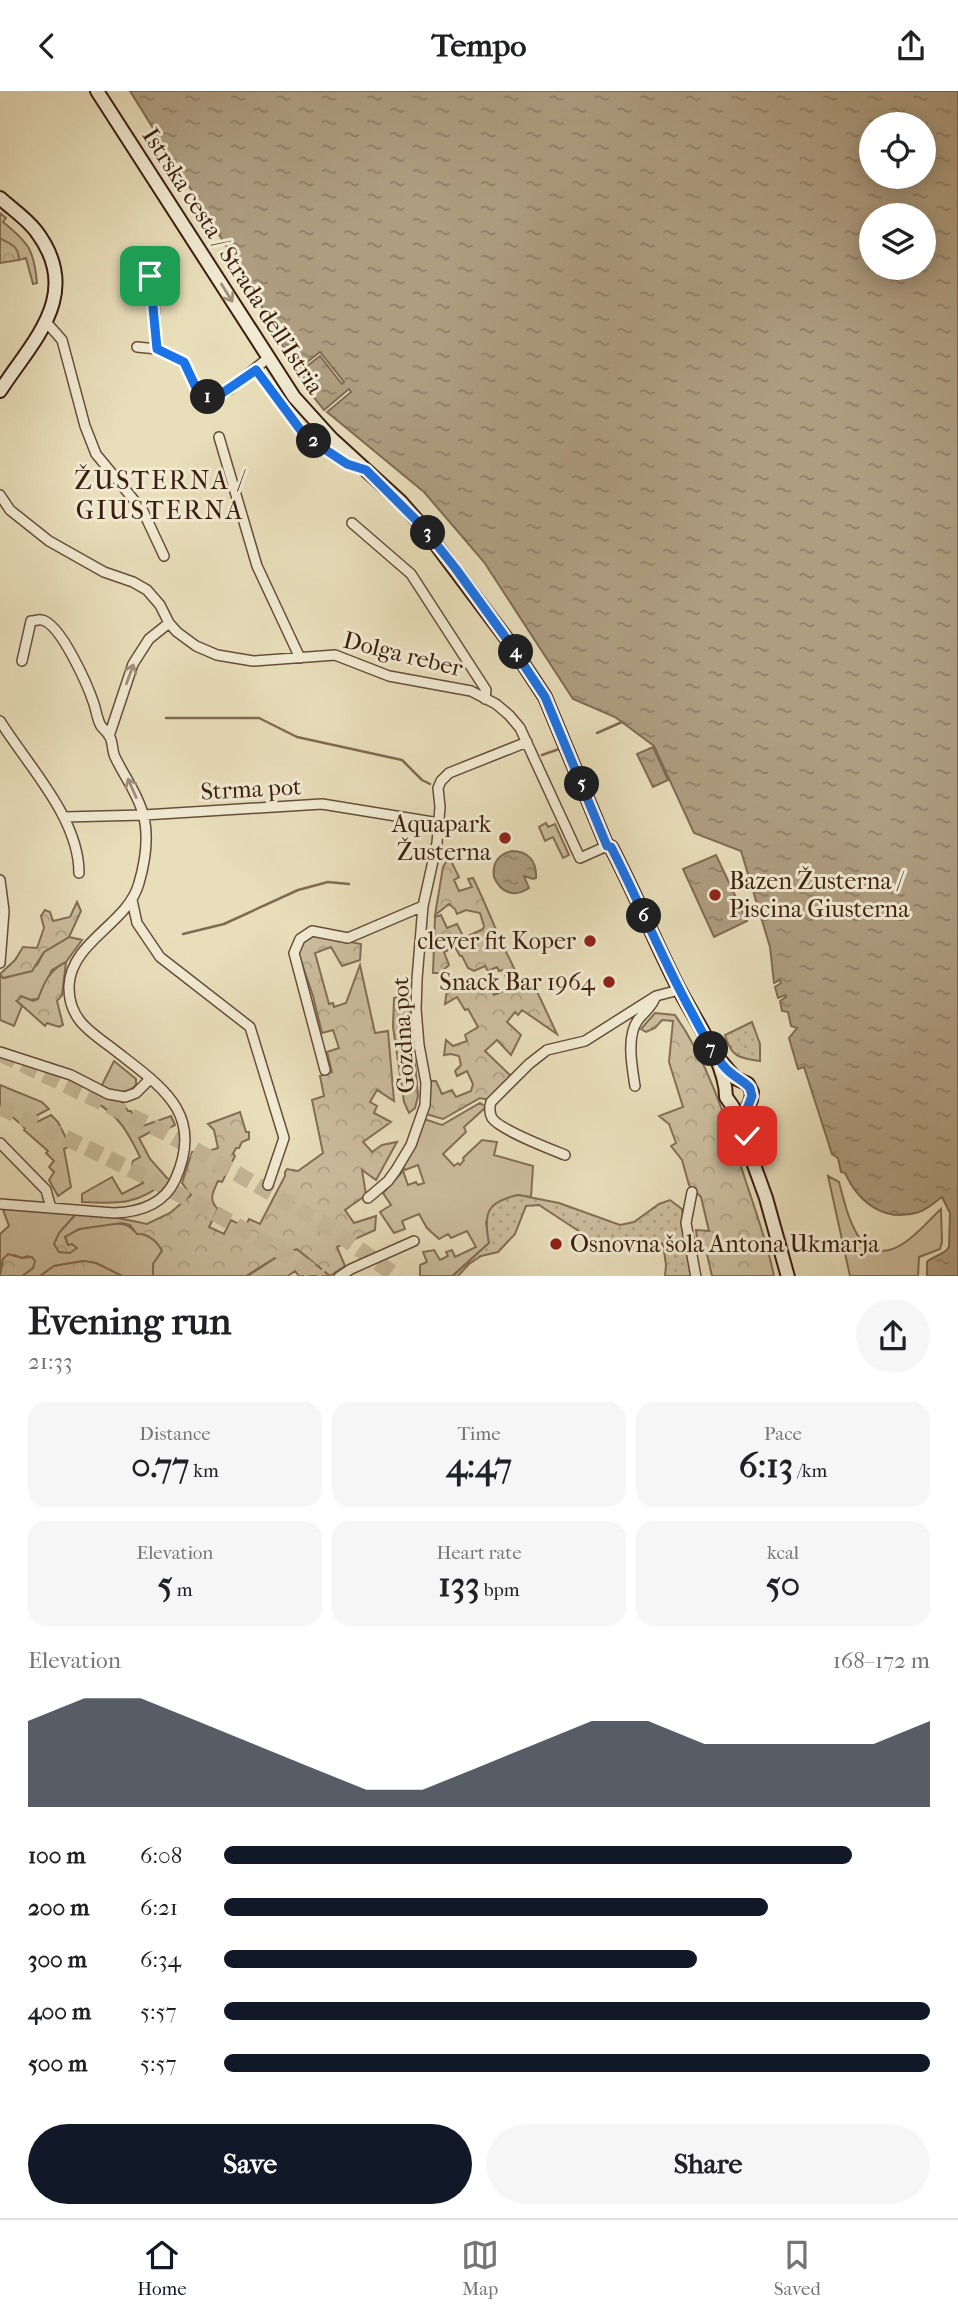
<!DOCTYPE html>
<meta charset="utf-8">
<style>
:root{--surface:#fff;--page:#f6f6f6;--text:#202124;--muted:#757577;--line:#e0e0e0;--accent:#111827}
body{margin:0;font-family:"IM FELL French Canon",serif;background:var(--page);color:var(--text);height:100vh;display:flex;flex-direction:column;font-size:26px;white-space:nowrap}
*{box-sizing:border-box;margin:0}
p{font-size:23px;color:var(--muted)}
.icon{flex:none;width:38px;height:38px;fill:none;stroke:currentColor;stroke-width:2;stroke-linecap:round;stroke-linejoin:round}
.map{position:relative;height:1185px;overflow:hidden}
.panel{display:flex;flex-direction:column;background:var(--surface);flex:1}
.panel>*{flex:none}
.buttons{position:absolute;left:859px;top:21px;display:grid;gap:14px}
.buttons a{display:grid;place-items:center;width:77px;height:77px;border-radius:50%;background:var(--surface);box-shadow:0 4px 18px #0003;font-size:35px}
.pin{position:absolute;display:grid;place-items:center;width:60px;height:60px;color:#fff;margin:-30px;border-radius:14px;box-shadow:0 4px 10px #0006}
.km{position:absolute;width:35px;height:35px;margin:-18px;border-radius:50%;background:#222;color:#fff;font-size:19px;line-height:35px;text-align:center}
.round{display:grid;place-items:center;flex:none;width:74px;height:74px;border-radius:37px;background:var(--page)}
.head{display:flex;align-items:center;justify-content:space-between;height:119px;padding:0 28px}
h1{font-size:38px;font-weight:800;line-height:52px}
.metrics{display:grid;grid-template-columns:repeat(3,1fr);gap:10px;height:119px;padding:7px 28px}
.metrics div{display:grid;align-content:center;border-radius:18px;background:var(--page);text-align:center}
.metrics b{font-size:35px;font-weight:800}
.metrics small{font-size:19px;font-weight:400}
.metrics p{font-size:19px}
.chart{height:196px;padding:14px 28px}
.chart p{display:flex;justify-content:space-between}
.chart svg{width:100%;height:126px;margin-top:7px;fill:var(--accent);opacity:.7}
.action{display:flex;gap:14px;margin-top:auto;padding:14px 28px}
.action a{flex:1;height:80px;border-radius:42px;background:var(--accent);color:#fff;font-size:28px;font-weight:800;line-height:80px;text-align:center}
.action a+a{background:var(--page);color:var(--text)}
ul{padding:0 28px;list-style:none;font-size:23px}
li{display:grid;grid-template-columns:112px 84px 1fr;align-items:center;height:52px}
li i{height:18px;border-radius:9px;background:var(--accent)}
header{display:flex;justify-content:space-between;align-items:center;height:91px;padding:0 28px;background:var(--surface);font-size:32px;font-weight:800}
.tab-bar{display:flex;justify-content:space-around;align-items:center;height:98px;border-top:2px solid var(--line);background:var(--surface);font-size:19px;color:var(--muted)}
.tab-bar a{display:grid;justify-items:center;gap:4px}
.tab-bar .on{color:var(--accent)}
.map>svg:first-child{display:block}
.grass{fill:#cbbd9d;stroke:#846e56;stroke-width:2}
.forest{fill:url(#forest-crowns);stroke:#846e56;stroke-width:2}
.park{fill:url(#park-dots);stroke:#846e56;stroke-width:2}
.water{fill:url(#water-ripples);stroke:#806a53;stroke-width:2;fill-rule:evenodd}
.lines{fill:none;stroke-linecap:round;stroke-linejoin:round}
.stream{stroke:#806a53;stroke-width:2.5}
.highway-tunnel{stroke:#c6b898;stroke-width:16;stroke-dasharray:16 8;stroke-linecap:butt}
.street-casing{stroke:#674e3a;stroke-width:12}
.secondary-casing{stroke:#3c1e10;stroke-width:16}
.street{stroke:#f0ead2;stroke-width:9}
.secondary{stroke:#f0ead2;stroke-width:12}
.oneway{stroke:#9f8e7b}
.route-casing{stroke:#fff;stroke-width:14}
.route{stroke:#1a73e8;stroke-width:9}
.poi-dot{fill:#8f2418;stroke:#f0ead2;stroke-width:2.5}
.labels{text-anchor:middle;stroke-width:6;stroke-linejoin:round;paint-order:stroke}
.street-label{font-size:24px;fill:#3c1e10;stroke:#f0ead2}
.poi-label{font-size:24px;fill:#3c1e10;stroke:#f0ead2;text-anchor:end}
.neighbourhood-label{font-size:26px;letter-spacing:2px;fill:#3c1e10;stroke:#f0ead2}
</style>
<header><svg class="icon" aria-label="back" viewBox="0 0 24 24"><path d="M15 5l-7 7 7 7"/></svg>Tempo<svg class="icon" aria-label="share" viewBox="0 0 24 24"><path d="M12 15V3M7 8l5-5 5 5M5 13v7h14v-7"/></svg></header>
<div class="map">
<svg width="958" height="1186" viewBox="0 0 958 1186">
<defs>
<pattern id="forest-crowns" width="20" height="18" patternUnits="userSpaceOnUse" patternTransform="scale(1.75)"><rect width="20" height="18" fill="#cbbd9d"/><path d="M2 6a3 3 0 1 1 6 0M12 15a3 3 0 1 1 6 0" fill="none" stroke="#afa286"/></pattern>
<pattern id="park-dots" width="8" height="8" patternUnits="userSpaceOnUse" patternTransform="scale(1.75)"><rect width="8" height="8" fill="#cbbd9d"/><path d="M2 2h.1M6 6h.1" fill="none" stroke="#afa286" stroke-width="1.8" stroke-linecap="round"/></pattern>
<pattern id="water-ripples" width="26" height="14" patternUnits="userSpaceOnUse" patternTransform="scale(1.75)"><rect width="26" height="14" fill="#ae9d80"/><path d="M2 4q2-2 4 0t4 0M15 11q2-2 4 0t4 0" fill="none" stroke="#8f7f67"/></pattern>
</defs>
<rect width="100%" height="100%" fill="#e8deba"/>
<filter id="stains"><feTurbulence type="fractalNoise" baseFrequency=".00286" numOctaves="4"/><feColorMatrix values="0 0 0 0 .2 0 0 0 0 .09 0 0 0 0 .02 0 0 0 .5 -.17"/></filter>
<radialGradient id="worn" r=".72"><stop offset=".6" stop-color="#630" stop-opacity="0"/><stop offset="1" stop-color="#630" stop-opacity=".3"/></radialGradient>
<!-- grass -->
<path class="grass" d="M0,122L6,127L3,131C29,152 34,159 37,192L33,193L26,167L19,169L18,163L7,152L0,147Z
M546,732L548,736L555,733L569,764L563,767L553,746L545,750L539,736Z
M69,846L82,849L66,871L52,879L38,908L17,910L22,915L14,935L0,929V883L4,887L8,886L37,874L44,861Z
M114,970L136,988V994C127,1005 113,1001 101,996Z
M0,994L42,1011L49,1018L34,1026L37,1031L51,1024L58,1031L70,1055L64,1058L71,1096L58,1105L49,1089L54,1081L49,1076L54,1070L46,1062L48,1060L24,1039L25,1037L0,1015Z
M96,1002L108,1008L121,1010L128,1020H131L140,1036L171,1025L175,1034L155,1044L152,1040L139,1047L150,1068L168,1088C140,1114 118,1113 82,1111V1103L112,1086L122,1103L143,1092L132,1075L133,1070L140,1066C129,1043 118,1023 95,1011Z
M480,1012L486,1016L464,1036L466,1041L443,1063L454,1075L458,1072L460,1074L464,1069L463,1067L482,1049L497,1051L494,1064L533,1075L531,1106L518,1104L486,1131L489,1152L452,1185H420V1174L427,1171L423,1161L434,1159L440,1169L448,1165L446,1161L452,1159L455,1166L476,1156L467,1140L451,1147L448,1143L439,1148L427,1137L419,1123L402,1130L405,1138L394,1142L380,1121L391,1114L383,1102L403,1080L408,1094L416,1091L418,1094L424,1092L418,1074L405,1079L402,1073L424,1028L442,1034Z
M828,1085L839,1091C847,1121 859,1182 904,1152C918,1143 929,1129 941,1118L942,1151L940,1158L919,1166L918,1185H850Z
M2,1116L76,1123L59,1142L68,1154L65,1145C70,1143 75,1140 80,1138C93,1133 126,1127 134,1140C146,1143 157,1148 162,1160L153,1173V1185H122L96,1172L83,1170L54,1175L40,1185H22L33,1177L28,1165L22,1167L14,1164L3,1168L0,1183V1143L9,1135Z
M297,1158L330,1185H299L295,1180L288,1185L246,1186L283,1162Z"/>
<!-- forest -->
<path class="forest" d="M0,147C11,154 18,153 19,169L0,172Z
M449,766L459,786L454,789L459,800L472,796L468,788L473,787C483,807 491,827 500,848C507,865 514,873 520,893L533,892L557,943L522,919L518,924L515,921L507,931L521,944L511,964L497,949L485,960L512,986L489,1009L480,1007L443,1028L426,1023L430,990H436L442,1003L452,999L456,1006L471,1000L473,993L467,980L457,985L455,980L461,974L459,965L451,963L444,964L446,949L453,955L467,950L465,944L478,936L468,918L465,919L457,906L445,913L448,891L460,886L479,891L488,887L494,904L506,899L512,900L503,879L499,880L497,876L488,880L485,875L474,880L468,877L462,865H460L455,856L444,861L449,874L440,882H433L435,826L441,824L447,837L457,833L464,847L483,838L484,835L480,822L466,819L457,823L455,818L449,813L435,824L443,776Z
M77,811L81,820L69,846L44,861L32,880L3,887L0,883L15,869L23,856L37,857L44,837L41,825L45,819L50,821L53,830L70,826Z
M314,844L361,853L360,869L342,875L331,856L315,862L329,913L333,912L334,916L346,912L360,874L375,942L388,940L394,1010L377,999L370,1011L377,1015L374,1022L391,1031L363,1051L372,1061L382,1054L397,1051L376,1089L362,1079L366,1104L345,1119L354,1132L376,1125L375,1139L337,1156L345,1175L330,1185L297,1158L283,1162L246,1185H153V1173L162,1160C158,1151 148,1142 137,1143L130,1134L122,1132L79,1138L65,1146L68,1154L72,1153L77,1157L70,1162L59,1161L54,1153L59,1142L76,1123L113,1126L147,1133L170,1122L191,1104L182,1092L192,1061H205L218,1057L214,1039L208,1033L240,1021L246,1041H249V1048L242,1051L239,1057H236L233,1063L235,1065L222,1091L218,1090C213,1101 208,1109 218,1118L209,1136L224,1143L231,1129L245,1136L249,1128L260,1133L285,1085V1081L287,1078L298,1080L323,1062L312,1009L324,1005L320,985L332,981L327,961L339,957L333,939L322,942L313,905L298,861L306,848Z
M66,871L62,904L57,910L63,934L59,936L47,932L45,935L17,910L21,905L33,910L38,908C44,892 49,879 66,871Z
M409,903L418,1005L415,1017L409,1022L404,1011L393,936L394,907Z
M655,922L675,924C711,975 729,1039 748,1097C758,1127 768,1155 774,1185H712L706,1159L698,1155L696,1139L709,1140L701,1106L689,1094L682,1069L671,1055L676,1052L669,1033L659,1025L683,1016L669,971L673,930L662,929L655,937L646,941L641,938Z
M8,1163L22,1167L32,1166L35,1170L33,1177L22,1185H0L3,1168Z
M83,1170L96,1172L122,1185H40L54,1175Z"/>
<!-- park -->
<path class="park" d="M752,931L760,953V970C739,967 731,966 725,944Z
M518,1104L559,1112L620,1134L634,1131L659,1113L670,1109L682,1118L692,1185H665L666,1174L663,1153L630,1149L606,1158L539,1114L526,1115L515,1143L498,1161L481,1165L469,1173L458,1185L452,1186L489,1152C483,1121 487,1111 518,1104Z"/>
<!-- water -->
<path class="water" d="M130,0H958V1185H927V1171C934,1164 945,1164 949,1156L950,1122L942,1106C935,1111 928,1118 919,1121C885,1132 859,1112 845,1082L841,1081L838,1067L832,1063L804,976L798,978L789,947L797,937L791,935L788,921L782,920L780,910L786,906L785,904L778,907L775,896L781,892L780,889L774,892L770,856L741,760L694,742L654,655L615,626L573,608L484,471L424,401L327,321L351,301L349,298L324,319L296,284L320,265L342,293L344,291L320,261L296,280L249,192ZM872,33H924V86H872ZM872,124H924V177H872Z
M653,656L668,689L653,696L637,663Z
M512,760C528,760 537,770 536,787L533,788L524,785L529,797C514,807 501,802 494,786C492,773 498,763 512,760Z
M716,764L747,830L714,846L683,778Z"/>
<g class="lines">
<!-- stream -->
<path class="stream" d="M166,627H259L297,646L402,669L422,689L430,693
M597,642L622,631
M542,664L562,657
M183,843L224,833L298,799L328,791L349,793"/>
<!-- highway-tunnel -->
<path class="highway-tunnel" d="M1,963L164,1041L320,1130L398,1186
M0,1016C110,1067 219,1119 321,1186"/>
<defs>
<path id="street" d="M144,168L153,198L157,258
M47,232L62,249L85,335L96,363L143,420L164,465
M137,256L157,258L184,271L198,301L211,307L229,299L268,267
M256,279L305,345L347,373L362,378
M219,346L257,475L300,567
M0,404L10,419L49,450L104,481L133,491L147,499L160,514L169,532L177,541L196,555L217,564L253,570L335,564L389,585L471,600L496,613L509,624L520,637L580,767L607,755
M352,432L411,483L486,599L485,608
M0,630C28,675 79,727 79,782
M109,645L133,573L149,548L169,532
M64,726L144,724L322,713L439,732
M0,789L4,820L0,872
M132,809L137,832L160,866L250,936L284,1047L268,1094
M0,961L71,984L108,1003L125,1006L136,1002L150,988
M325,979L294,862L300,848L312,840L348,847L423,815
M635,995C632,976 626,945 638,929C644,921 651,917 655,907
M0,1052L46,1099L51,1117
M565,1064C550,1058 500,1039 492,1027C489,1021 489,1017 491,1011L529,973L547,959L585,950L656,905L679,899
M692,1101L686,1132L696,1186
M368,1107L388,1090L396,1079L411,1054L425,1014L426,992L419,954L416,918L417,888L423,815L437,752L440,716L438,697L441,690L449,682L527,651
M0,1113L114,1122C139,1121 164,1113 175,1089C206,1021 160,995 112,957C89,940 68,927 69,895C71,850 128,833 139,792C145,771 149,744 143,723C138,703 124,685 115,666C112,660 113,652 110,646C108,641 102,638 100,633C97,627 96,619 94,613C88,595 61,533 42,529C38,528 35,530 31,530L22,570
M339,1186L351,1178L414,1150"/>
<path id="secondary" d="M97,0L294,306L332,348L401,411L422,435L506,547L545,606L607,755L611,756C635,802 655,851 679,898C695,929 726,972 726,1006L733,1016L766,1107L788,1186
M0,107C12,118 26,127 36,140C84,203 33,249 0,300
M719,968L735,987L748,993L752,1001L751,1009L746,1020L747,1042"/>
</defs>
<!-- street casing -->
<use href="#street" class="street-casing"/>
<!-- secondary casing -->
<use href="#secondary" class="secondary-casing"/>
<!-- street -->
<use href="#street" class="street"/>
<!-- secondary -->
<use href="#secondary" class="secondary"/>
</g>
<!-- one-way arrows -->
<defs><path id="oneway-shaft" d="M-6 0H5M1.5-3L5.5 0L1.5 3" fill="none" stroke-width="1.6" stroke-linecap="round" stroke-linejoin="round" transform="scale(1.75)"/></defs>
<g class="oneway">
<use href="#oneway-shaft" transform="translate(227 202) rotate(58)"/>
<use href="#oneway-shaft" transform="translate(130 583) rotate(-70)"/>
<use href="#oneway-shaft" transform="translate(132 697) rotate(-114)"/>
</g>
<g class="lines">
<defs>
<path id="route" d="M150,185L157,258L184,271L198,301L211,307L218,305L256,279L305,345L347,373L366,379L422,435L456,478L506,547L545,606L607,755L611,756C639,810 662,868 692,922C701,939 710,957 722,973C732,986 742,988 750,997L752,1005L746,1020L747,1045"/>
</defs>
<!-- route casing -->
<use href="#route" class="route-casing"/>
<!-- route -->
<use href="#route" class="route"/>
</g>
<!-- markers -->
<g class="poi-dot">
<circle cx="505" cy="747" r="7"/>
<circle cx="715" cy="804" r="7"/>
<circle cx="590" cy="850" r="7"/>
<circle cx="609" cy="891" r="7"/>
<circle cx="556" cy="1153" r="7"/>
</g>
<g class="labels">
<!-- street labels -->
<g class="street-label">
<text transform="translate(233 170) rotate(57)" y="8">Istrska cesta / Strada dell'Istria</text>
<text transform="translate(403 563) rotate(14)" y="8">Dolga reber</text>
<text transform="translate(251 698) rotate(-3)" y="8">Strma pot</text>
<text transform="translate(403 944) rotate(-93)" y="8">Gozdna pot</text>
</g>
<!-- poi labels -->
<g class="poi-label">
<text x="491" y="741">Aquapark<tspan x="491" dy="28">Žusterna</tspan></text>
<text x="729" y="798" text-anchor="start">Bazen Žusterna /<tspan x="729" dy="28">Piscina Giusterna</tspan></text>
<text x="576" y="858">clever fit Koper</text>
<text x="595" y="899">Snack Bar 1964</text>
<text x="570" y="1161" text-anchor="start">Osnovna šola Antona Ukmarja</text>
</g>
<!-- neighbourhood labels -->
<g class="neighbourhood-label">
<text x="160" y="398">ŽUSTERNA /<tspan x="160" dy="30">GIUSTERNA</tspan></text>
</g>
</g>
<rect width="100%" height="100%" filter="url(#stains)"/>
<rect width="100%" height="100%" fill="url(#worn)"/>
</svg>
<div class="buttons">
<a><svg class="icon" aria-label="locate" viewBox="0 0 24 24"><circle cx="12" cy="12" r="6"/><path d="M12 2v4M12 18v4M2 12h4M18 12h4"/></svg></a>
<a><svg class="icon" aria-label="layers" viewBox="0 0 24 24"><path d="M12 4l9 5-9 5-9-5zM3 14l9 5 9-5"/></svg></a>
</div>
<div class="pin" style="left:150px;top:185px;background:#1e9e55"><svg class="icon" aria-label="arrive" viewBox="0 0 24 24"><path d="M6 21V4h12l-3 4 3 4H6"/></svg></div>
<div class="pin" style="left:747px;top:1045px;background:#d93025"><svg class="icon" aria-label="check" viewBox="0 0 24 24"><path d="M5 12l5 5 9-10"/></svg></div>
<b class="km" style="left:208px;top:306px">1</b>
<b class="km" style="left:314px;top:350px">2</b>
<b class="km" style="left:428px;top:442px">3</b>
<b class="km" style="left:516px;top:561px">4</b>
<b class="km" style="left:582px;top:693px">5</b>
<b class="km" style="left:644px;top:825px">6</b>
<b class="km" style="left:711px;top:958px">7</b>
</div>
<section class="panel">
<div class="head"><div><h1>Evening run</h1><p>21:33</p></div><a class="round"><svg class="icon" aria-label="share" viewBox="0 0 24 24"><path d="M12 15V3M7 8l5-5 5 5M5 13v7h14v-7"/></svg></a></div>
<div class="metrics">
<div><p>Distance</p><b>0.77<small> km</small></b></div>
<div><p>Time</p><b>4:47</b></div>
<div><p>Pace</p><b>6:13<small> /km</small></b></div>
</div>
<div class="metrics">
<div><p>Elevation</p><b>5<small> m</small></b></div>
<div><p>Heart rate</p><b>133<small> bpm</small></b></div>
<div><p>kcal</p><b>50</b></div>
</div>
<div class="chart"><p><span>Elevation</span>168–172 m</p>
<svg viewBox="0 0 160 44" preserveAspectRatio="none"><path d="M0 44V14L10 6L20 6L30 14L40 22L50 30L60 38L70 38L80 30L90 22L100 14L110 14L120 22L130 22L140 22L150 22L160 14V44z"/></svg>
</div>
<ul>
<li><b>100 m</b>6:08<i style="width:89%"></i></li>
<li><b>200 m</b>6:21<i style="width:77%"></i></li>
<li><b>300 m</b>6:34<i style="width:67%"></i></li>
<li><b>400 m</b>5:57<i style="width:100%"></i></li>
<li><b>500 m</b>5:57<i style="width:100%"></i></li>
</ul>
<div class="action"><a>Save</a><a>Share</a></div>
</section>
<nav class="tab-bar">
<a class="on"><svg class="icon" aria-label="home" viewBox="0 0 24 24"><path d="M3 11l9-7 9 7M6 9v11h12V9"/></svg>Home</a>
<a><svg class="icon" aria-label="map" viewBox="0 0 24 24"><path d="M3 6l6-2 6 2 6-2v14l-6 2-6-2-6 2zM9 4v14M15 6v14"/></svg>Map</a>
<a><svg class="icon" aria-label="saved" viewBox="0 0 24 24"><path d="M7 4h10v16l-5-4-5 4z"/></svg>Saved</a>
</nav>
